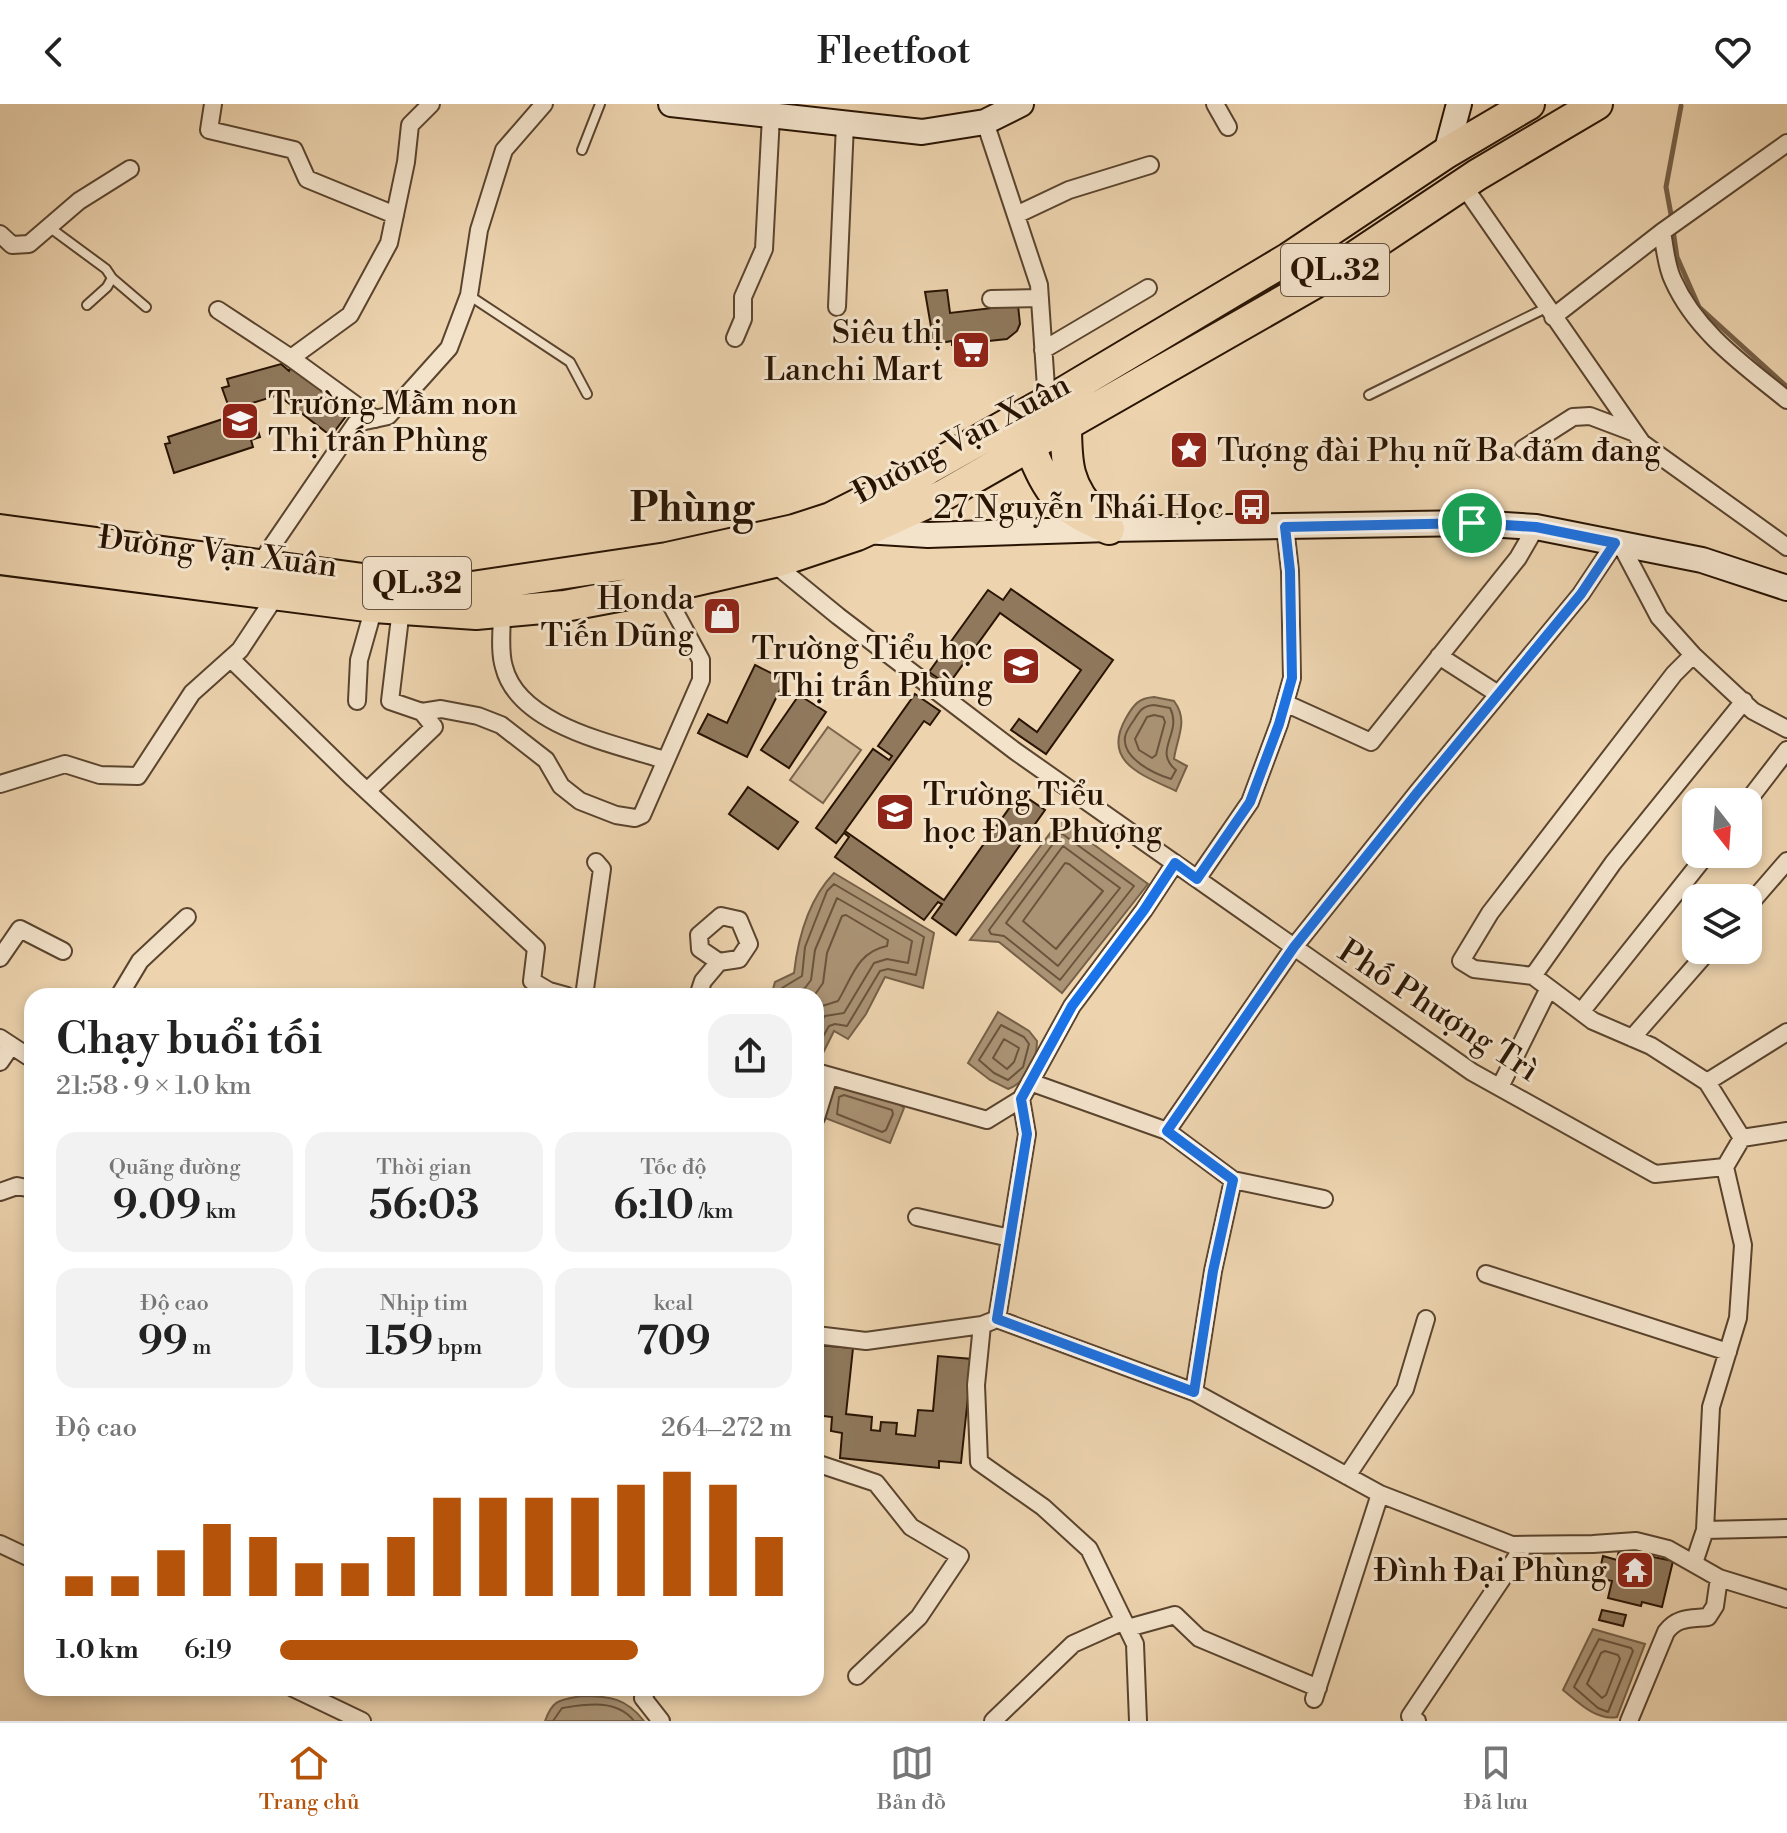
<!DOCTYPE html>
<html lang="vi">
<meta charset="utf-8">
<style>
:root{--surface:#fff;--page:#f2f2f2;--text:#222;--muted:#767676;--line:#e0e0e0;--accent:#b45309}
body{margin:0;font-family:"Libre Bodoni",serif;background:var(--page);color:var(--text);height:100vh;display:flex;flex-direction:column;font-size:30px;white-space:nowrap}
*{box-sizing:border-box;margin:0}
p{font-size:26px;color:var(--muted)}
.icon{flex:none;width:44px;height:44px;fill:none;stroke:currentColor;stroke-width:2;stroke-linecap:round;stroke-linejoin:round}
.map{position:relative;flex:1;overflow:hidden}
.drawer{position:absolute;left:24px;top:884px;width:800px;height:708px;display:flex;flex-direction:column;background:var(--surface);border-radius:24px;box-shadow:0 4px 12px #0003}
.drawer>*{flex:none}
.needle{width:52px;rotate:163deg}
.tools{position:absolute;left:1682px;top:684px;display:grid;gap:16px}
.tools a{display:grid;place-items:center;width:80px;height:80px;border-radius:16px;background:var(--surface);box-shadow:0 4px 12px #0003;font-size:40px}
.pin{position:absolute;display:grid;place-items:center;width:68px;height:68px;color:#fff;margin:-34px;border:4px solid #fff;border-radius:50%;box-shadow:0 2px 8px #0007}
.round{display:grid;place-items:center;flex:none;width:84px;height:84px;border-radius:24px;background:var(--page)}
.headline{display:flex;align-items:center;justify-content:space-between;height:136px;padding:0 32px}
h1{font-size:44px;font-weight:600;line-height:60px}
.stats{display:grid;grid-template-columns:repeat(3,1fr);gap:12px;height:136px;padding:8px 32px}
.stats div{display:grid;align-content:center;border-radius:20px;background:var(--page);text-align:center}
.stats b{font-size:40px;font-weight:600}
.stats small{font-size:22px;font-weight:400}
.stats p{font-size:22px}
.chart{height:224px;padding:16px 32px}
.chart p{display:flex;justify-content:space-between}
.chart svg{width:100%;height:144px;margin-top:8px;stroke:var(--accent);stroke-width:6}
ul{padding:0 32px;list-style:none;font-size:26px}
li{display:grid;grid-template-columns:128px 96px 1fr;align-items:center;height:60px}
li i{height:20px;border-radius:10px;background:var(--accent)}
header{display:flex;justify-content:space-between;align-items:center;height:104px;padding:0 32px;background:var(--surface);font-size:36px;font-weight:600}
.menu{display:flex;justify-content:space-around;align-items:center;height:112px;border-top:2px solid var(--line);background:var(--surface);font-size:22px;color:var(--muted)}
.menu a{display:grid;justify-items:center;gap:4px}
.menu .active{color:var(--accent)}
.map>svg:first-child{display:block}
.green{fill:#ccb392;stroke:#7a644a;stroke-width:2}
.water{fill:#aa9375;stroke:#766047;stroke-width:2}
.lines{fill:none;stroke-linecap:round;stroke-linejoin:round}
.shore{stroke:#6a543c;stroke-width:2}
.stream{stroke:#766047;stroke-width:5}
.building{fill:#8f785c;stroke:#291403;stroke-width:2}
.lane-casing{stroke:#5a442e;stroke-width:12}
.street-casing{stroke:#5a442e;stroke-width:20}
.secondary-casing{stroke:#291403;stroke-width:28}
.highway-casing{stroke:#291403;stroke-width:34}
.lane{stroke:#f3e3cb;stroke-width:8}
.street{stroke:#f3e3cb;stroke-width:16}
.secondary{stroke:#f3e3cb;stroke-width:24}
.highway{stroke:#edd4af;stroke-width:30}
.route-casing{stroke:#fff;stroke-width:16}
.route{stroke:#1a73e8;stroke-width:10}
.labels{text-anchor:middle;stroke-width:6;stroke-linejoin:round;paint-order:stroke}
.shield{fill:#f3e3cb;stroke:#66523f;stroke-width:2}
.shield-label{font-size:30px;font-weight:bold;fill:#291403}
.poi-label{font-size:32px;fill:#291403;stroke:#f3e3cb;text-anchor:end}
.street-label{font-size:32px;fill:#291403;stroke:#f3e3cb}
.district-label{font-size:40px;font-weight:bold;fill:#291403;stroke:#f3e3cb}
</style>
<header><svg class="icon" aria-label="back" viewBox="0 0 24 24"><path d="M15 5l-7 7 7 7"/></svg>Fleetfoot<svg class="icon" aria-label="heart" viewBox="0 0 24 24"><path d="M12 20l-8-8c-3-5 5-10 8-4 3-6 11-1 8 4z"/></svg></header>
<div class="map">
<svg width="1787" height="1617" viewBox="0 0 1787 1617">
<rect width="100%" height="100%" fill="#edd4af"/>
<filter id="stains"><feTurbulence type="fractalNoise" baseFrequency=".0025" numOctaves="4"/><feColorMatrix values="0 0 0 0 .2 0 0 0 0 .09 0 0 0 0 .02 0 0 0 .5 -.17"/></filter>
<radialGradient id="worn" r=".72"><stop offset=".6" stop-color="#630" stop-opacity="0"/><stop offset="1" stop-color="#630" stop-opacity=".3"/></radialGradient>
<!-- green -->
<path class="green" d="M828,623L861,646L823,699L790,676Z"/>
<!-- water -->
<path class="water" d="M1154,593L1174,597C1189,617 1177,633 1174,655L1187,662L1176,687C1142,671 1101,658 1126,614C1134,600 1139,594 1154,593Z
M1060,716L1148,780L1062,889L999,838L970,836Z
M834,769L934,829L923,884L885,873L866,910L848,935L834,927L816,963V892H771L775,878L794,869C798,834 809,795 834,769Z
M998,908L1029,927L1037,937C1037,957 1028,977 1008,985L990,976L968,959Z
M838,981L899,1000L904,1004L890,1039L825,1014L832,989Z
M1593,1525L1645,1540L1617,1613C1596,1617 1578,1598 1563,1586Z
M582,1592C610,1592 626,1594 644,1617H545C553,1595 560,1596 582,1592Z"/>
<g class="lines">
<!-- shore -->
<path class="shore" d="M1154,601L1170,604C1183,629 1152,647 1176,666L1171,675C1155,670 1122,655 1125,633C1126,628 1131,620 1134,616C1140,606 1143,602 1154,601Z
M1154,611L1163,613L1165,618L1156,651L1152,654L1139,646L1135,635L1147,613Z
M1061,729L1134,782L1060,876L1004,832L991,830L989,826Z
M1063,742L1120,784L1058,862L1006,819Z
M1065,759L1069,760L1103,787L1056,845L1023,817Z
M780,892L782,884L802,872L805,843L827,787L834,780L924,833L916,871L888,865L880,867L847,922L835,920L829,922L816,945
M790,892L805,884L811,876L815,846L837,794L912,837L908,859L887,855L874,859L844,909L825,912L816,923
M814,892L823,879L827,849L842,812L846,811L888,836L887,842C857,848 852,874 838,897L816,904
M1001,921L1024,933L1029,940L1023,963L1008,976L994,969L979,956Z
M1004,935L1019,944L1014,958L1007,965L993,954Z
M844,991L892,1006L893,1010L886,1026L882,1028L837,1010L839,993Z
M1599,1535L1631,1544L1633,1547L1608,1608L1598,1604L1574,1583Z
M1605,1547L1618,1551L1620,1555L1606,1591L1602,1594L1587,1580L1601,1549Z
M553,1617L562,1604C587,1600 617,1595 634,1617"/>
<!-- stream -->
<path class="stream" d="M1672,116L1666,83L1681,2
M1673,126L1677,153L1699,203L1787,283"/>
</g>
<!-- building -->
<path class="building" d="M947,186L950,209L1018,201L1020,220L1017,227L1007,235L952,241V237L934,240L925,188Z
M281,260L289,267L292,261L350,307L331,332L278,291L246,301L250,315L254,314L260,333L251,336L253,343L174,369L165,340L170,339L168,333L232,312L222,284L229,282L227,275Z
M1011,485L1113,556L1046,650L1011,626L1019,615L1037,628L1081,566L1000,509L948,581L929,568L988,486L1003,496Z
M755,561L785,576L747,653L698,629L708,610L727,619Z
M915,590L940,607L930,621L924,617L845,727L944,796L1020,689L1045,706L956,831L932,814L942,800L938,798L924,816L835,753L849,733L844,729L836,739L816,724L873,645L889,656L892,652L878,642Z
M799,591L826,608L789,664L761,646Z
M748,683L798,718L778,745L729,710Z
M817,1241L853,1244L846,1310L872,1313L871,1326L880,1327L881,1318L897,1319L896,1330L915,1332L918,1306L933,1307L938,1252L972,1255L961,1359L939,1357V1364L840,1354L842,1329L831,1327L832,1313L816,1311Z
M1620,1441L1654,1449L1653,1453L1673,1457L1662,1503L1642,1498L1641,1502L1608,1494L1612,1477L1598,1474L1603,1452L1617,1456Z
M1602,1506L1626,1511L1623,1522L1599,1516Z"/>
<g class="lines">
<defs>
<path id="lane" d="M582,46L600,0
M49,123L106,165L112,174L107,183L87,201
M112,174L146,203
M470,192L570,258L587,290
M1369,291L1546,204"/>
<path id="street" d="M213,0L209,26L294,46L307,75L395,111
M1215,0L1228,23
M985,18L1039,181L1047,298
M1463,81L1642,339L1787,443
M1016,111L1069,86L1150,61
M1662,128C1665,143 1666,162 1673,176C1696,228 1744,261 1787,296
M0,130L12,141L29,140L79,97L130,65
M991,195L1040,194
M837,203L845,20
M218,206L291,254L375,315
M1553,213L1662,128L1787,39
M735,234L743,215V193L764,145L771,12
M1043,246L1148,184
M291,254L350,211L389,139L406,58L410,21L431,0
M1523,345L1573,313L1590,312L1635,329
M1621,441L1659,513L1693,551L1753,607L1787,625
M772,458L838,512L1015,647L1472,968L1655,1070L1725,1063L1742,1034L1787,1027
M259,461L356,319L388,312L449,244L469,191L479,126L504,46L544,0
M502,507C502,525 499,547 504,563C518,620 610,639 658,654
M1693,551L1674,570L1490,809L1461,857L1474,865L1533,872L1593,917L1651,942L1707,978L1742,1034
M1439,552L1498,590
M231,555L354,675L536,844L532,877L549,887L567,892
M357,597L359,556L374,503
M1285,599L1371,638L1518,454L1536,423
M422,608L441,605L478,612L501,621L546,656L561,682L580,697L616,711L635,714L642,711L701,576V556L662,484
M0,680L65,660L100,671L138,672L192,589L240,546L277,490
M367,687L434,623L422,608L390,597L401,505
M1747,698L1787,646
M1197,775L1250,698L1279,620L1292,574L1290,467L1285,423
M1748,802L1787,757
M0,854L20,825L63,847
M1533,872L1613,759L1744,597
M119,892L140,857L187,813
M584,892L602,765L596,758
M698,892L703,877L719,858L739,855L749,840L739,816L721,812L699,831L700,845L719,858
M1581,908L1707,750
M0,934L32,955
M1632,934L1709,846
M0,958L11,942
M816,968L987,1016L1021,995
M1030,978L1167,1027L1233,1076L1324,1095
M1707,978L1787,928
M1500,983L1549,884
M816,1014L829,972
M1167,1027L1294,843L1417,689L1581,490L1615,439
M0,1088L17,1082L32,1085
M917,1113L1010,1134
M1486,1170L1728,1248
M997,1215L1194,1288L1380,1390L1512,1441L1593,1440L1636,1437L1668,1445L1719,1474L1787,1495
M997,1215L1027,1030L1021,995L1072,902L1144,806L1175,759
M982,1221L976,1281L979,1358L1043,1403L1089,1445L1135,1540L1138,1617
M816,1231L866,1237L982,1221L992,1217
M1194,1288L1213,1167L1233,1076
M816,1359L876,1379L911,1423L960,1452L919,1513L857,1572
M1347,1372L1405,1285L1426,1215
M1705,1426L1787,1424
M0,1440L32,1455
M1694,1459L1705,1426L1711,1303L1738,1214L1743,1141L1725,1063
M1128,1524L1175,1511L1199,1534L1318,1584
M293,1584L362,1617
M648,1584L643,1594L661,1617
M1314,1595L1380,1390
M993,1617L1073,1540L1124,1517
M1417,1617L1410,1612L1524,1442
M1629,1617L1666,1528C1677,1513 1690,1515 1708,1513L1715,1502L1719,1474"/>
<path id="secondary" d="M671,0L922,28L985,18L1021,0
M1446,49L1459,0
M865,427L928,431L1109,425L1472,419L1536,423L1702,456L1787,484"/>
<path id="highway" d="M1066,319C1066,360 1067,382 1096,412
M1029,341C1051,394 1058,402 1109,425
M0,426L363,475L472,483L667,454L794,426L831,414L928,365L1061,290L1289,154L1446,49L1529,0
M0,455L374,503L476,510L565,502L676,481L779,457L857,431L942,392L1320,176L1477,71L1597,0"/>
</defs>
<!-- lane casing -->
<use href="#lane" class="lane-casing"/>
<!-- street casing -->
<use href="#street" class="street-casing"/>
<!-- secondary casing -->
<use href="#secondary" class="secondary-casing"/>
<!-- highway casing -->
<use href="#highway" class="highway-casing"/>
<!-- lane -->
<use href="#lane" class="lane"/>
<!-- street -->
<use href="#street" class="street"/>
<!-- secondary -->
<use href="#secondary" class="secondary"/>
<!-- highway -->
<use href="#highway" class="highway"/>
</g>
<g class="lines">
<defs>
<path id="route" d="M1472,419L1536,423L1615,439L1581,490L1417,689L1294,843L1167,1027L1233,1076L1213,1167L1194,1288L997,1215L1027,1030L1021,995L1072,902L1144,806L1175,759L1197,775L1250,698L1279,620L1292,574L1290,467L1285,423Z"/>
</defs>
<!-- route casing -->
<use href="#route" class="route-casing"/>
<!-- route -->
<use href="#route" class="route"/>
</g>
<!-- icons -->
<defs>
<symbol id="supermarket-square" viewBox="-11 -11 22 22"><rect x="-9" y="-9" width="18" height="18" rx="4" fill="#8f2418" stroke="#f3e3cb"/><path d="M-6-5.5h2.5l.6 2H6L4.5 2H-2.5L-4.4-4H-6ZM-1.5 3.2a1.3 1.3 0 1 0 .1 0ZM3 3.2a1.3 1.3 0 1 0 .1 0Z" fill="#fff"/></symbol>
<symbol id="school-square" viewBox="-11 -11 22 22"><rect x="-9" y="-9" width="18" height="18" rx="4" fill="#8f2418" stroke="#f3e3cb"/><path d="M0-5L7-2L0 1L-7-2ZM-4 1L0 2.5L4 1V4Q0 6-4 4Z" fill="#fff"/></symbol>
<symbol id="sight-square" viewBox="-11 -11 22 22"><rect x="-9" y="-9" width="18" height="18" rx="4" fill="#8f2418" stroke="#f3e3cb"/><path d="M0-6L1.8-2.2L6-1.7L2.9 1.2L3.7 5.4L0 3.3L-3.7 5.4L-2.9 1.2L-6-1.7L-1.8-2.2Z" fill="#fff"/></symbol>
<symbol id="bus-square" viewBox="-11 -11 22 22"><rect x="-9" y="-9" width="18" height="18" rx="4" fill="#8f2418" stroke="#f3e3cb"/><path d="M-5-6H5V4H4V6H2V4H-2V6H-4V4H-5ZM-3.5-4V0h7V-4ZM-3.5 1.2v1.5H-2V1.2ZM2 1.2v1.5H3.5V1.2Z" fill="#fff"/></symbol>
<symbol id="shop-square" viewBox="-11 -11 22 22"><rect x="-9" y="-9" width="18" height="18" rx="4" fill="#8f2418" stroke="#f3e3cb"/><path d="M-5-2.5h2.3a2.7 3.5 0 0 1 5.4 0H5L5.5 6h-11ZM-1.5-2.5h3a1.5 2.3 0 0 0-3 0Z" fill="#fff"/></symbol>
<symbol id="temple-square" viewBox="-11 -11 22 22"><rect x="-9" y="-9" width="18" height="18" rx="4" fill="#8f2418" stroke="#f3e3cb"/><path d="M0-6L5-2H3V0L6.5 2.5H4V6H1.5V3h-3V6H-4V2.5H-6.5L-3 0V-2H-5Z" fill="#fff"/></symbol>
</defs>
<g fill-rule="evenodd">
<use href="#supermarket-square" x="949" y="224" width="44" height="44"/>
<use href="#school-square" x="218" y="295" width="44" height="44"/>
<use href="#sight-square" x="1167" y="324" width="44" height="44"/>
<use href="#bus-square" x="1230" y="381" width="44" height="44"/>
<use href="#shop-square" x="700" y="490" width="44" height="44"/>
<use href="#school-square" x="999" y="540" width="44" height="44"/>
<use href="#school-square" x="873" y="686" width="44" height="44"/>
<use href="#temple-square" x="1613" y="1444" width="44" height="44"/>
</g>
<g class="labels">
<!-- shield labels -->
<g class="shield">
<rect x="1281" y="140" width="108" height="52" rx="6"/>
<rect x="363" y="453" width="108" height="52" rx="6"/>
</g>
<g class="shield-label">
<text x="1335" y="176">QL.32</text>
<text x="417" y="489">QL.32</text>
</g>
<!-- poi labels -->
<g class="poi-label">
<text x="943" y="239">Siêu thị<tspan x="943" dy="37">Lanchi Mart</tspan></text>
<text x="268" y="310" text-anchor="start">Trường Mầm non<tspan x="268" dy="37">Thị trấn Phùng</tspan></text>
<text x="1217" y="357" text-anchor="start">Tượng đài Phụ nữ Ba đảm đang</text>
<text x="1224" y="414">27 Nguyễn Thái Học</text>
<text x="694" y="505">Honda<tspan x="694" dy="37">Tiến Dũng</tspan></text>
<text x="993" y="555">Trường Tiểu học<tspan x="993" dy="37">Thị trấn Phùng</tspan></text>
<text x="923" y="701" text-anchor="start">Trường Tiểu<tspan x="923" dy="37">học Đan Phượng</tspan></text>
<text x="1607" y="1477">Đình Đại Phùng</text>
</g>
<!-- street labels -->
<g class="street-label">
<text transform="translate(961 334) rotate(-28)" y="11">Đường Vạn Xuân</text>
<text transform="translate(218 447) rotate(7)" y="11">Đường Vạn Xuân</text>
<text transform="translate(1439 906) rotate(33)" y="11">Phố Phượng Trì</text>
</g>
<!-- district labels -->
<g class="district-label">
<text x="692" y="417">Phùng</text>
</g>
</g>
<rect width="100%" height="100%" filter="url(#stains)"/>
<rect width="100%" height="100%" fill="url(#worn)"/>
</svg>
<div class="tools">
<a><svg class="needle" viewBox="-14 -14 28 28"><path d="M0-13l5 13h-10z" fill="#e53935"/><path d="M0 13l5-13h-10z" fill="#767676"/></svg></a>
<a><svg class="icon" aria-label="layers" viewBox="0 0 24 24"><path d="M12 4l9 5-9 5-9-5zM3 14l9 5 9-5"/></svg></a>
</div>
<div class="pin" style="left:1472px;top:419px;background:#1e9e55"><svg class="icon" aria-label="arrive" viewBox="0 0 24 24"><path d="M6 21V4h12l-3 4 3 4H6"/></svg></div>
<section class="drawer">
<div class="headline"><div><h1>Chạy buổi tối</h1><p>21:58 · 9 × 1.0 km</p></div><a class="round"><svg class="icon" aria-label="share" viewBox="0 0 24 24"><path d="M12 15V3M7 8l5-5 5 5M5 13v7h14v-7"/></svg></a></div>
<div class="stats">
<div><p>Quãng đường</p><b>9.09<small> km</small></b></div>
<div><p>Thời gian</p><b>56:03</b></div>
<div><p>Tốc độ</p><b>6:10<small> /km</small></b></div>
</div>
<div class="stats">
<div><p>Độ cao</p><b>99<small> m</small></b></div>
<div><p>Nhịp tim</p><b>159<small> bpm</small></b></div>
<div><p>kcal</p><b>709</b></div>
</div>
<div class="chart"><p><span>Độ cao</span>264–272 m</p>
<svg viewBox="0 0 160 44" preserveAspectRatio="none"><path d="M5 44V38M15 44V38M25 44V30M35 44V22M45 44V26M55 44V34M65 44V34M75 44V26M85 44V14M95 44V14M105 44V14M115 44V14M125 44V10M135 44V6M145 44V10M155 44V26"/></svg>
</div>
<ul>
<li><b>1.0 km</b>6:19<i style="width:70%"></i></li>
</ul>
</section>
</div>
<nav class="menu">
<a class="active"><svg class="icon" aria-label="home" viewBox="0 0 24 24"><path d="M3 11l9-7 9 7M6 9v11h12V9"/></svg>Trang chủ</a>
<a><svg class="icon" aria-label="map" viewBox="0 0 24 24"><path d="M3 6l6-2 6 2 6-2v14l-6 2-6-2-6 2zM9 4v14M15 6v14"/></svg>Bản đồ</a>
<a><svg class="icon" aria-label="saved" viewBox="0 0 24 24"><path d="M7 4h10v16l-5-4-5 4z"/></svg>Đã lưu</a>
</nav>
